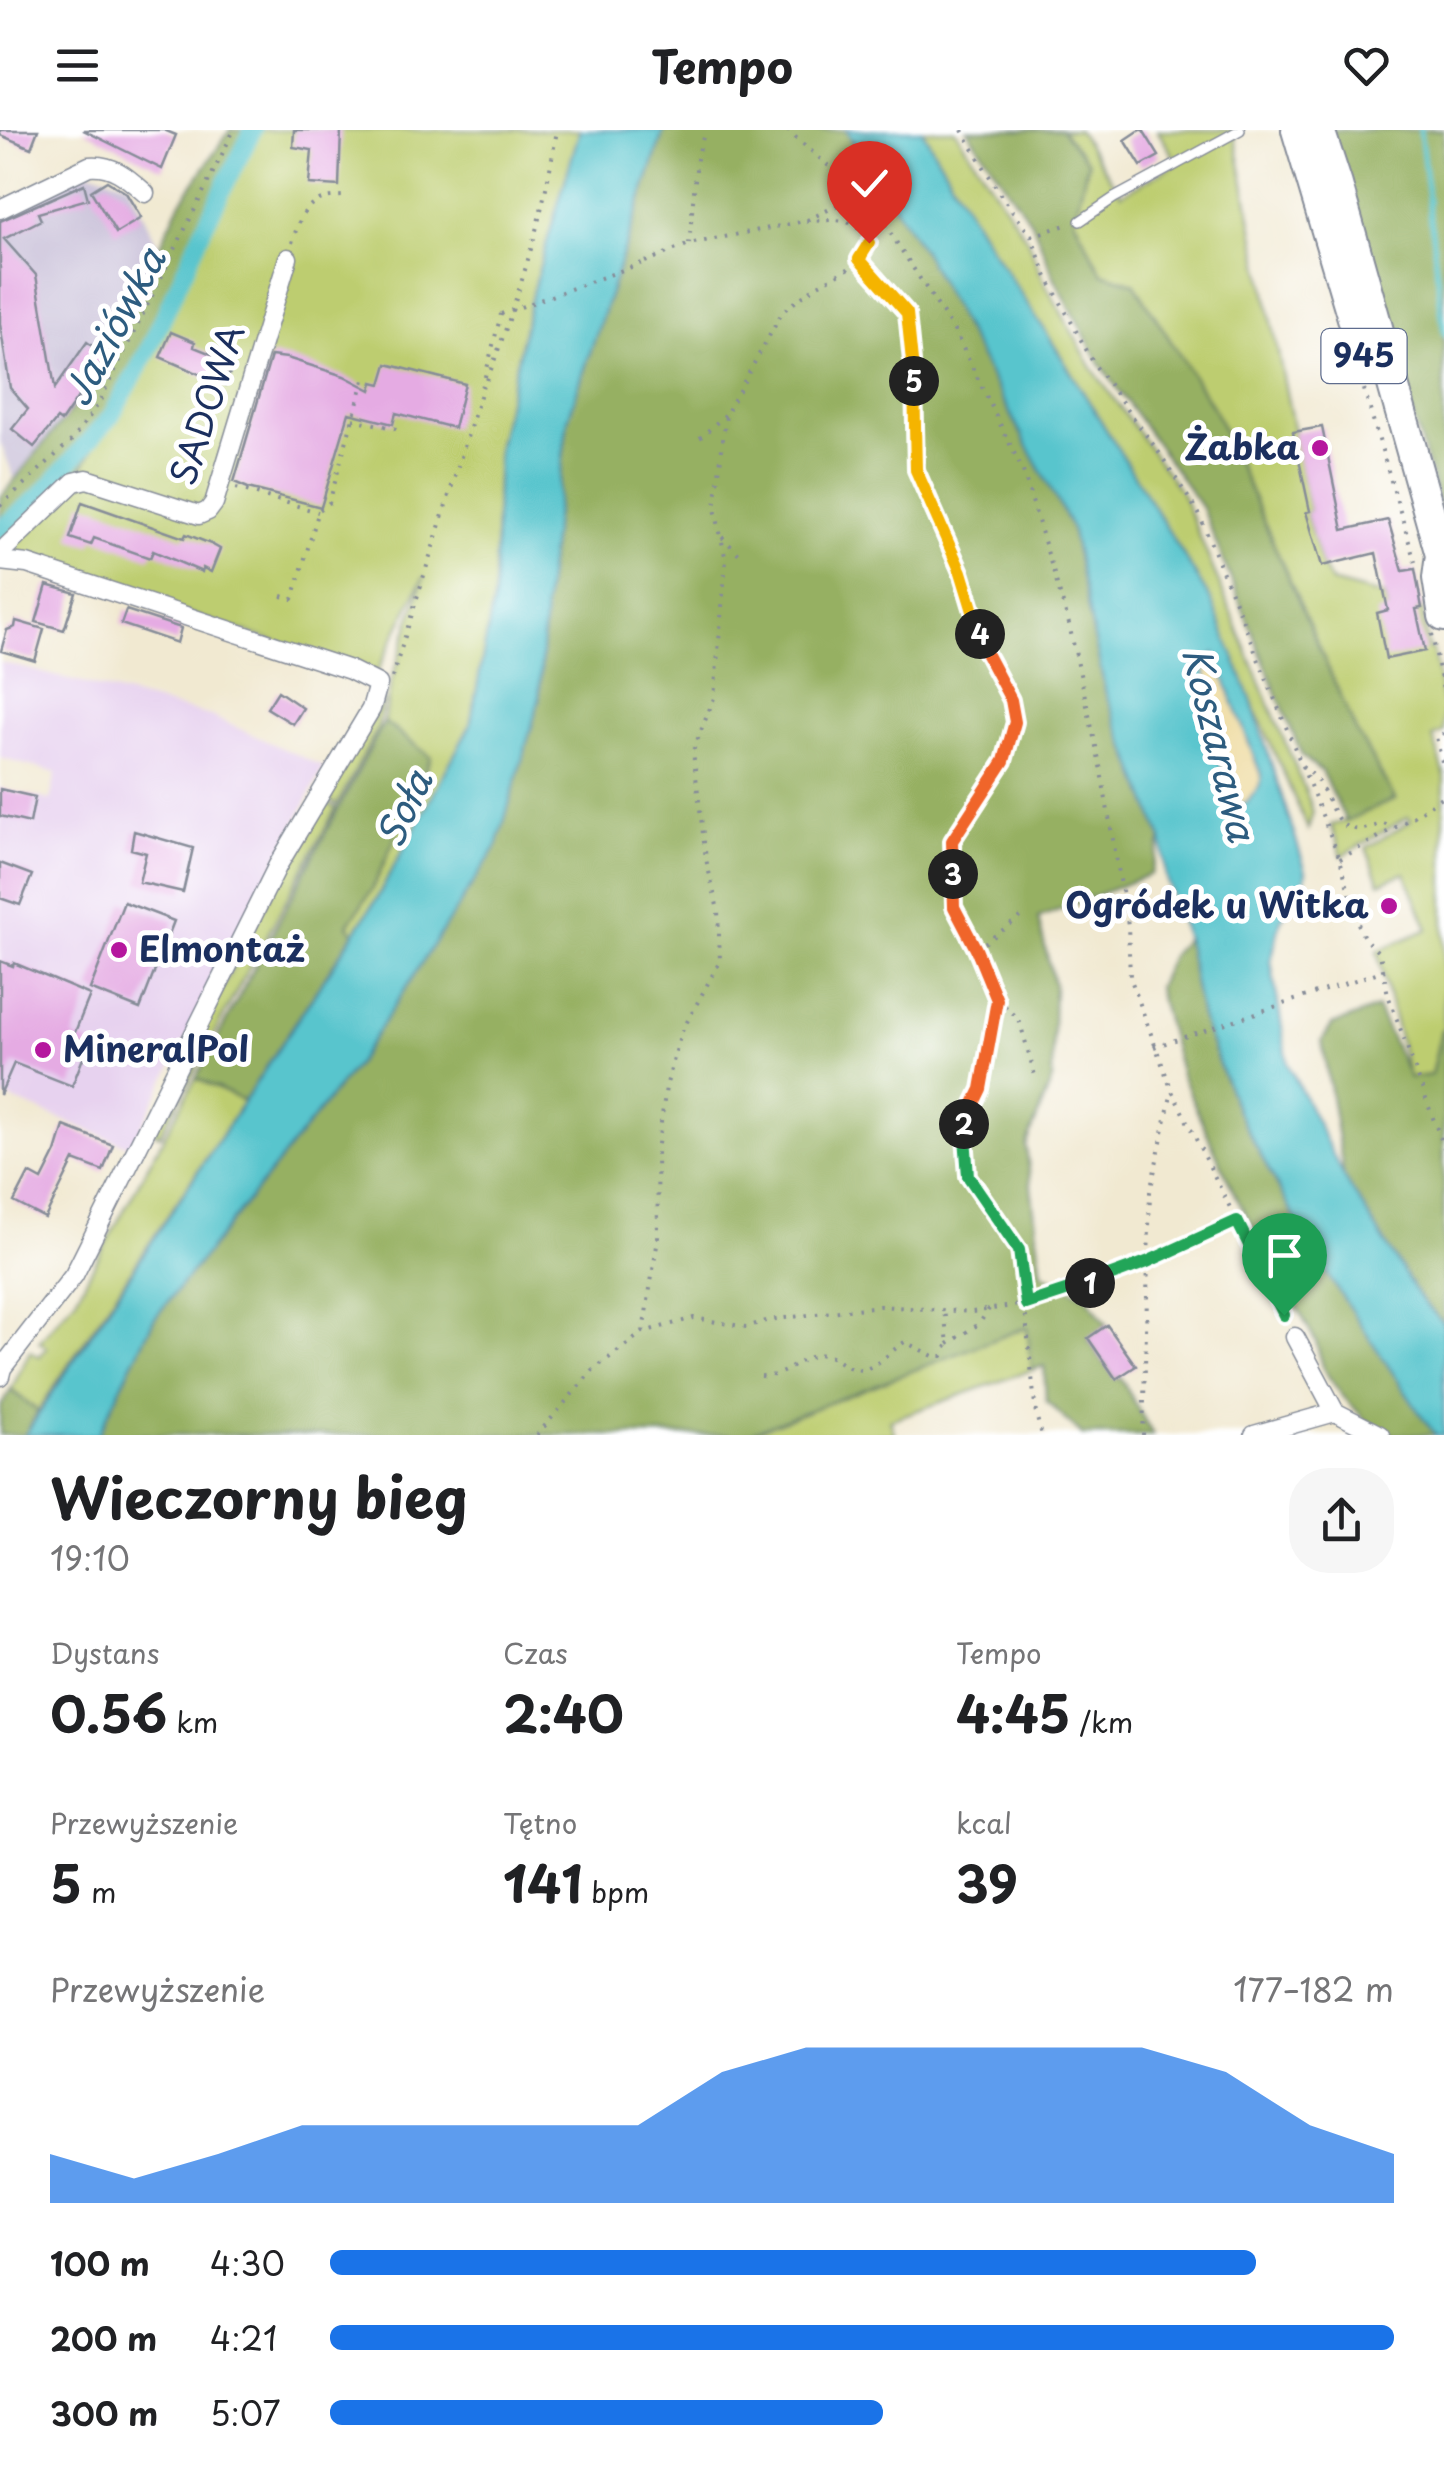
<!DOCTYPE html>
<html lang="pl">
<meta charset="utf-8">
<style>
:root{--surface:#fff;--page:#f6f6f6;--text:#202124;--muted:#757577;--accent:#1a73e8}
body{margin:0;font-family:"Playpen Sans",sans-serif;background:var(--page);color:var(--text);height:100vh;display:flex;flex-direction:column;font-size:38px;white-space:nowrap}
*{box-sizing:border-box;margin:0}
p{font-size:32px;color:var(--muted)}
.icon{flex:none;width:55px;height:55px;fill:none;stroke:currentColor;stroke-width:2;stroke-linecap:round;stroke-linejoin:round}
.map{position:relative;height:1305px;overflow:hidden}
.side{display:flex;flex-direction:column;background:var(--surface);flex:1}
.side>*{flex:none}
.pin{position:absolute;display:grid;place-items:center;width:85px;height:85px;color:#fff;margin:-102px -42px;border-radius:50% 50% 50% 0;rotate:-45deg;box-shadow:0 0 10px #0007}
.pin .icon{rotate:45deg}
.km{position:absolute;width:50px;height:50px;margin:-25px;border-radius:50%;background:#222;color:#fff;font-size:28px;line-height:50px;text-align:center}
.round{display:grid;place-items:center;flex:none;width:105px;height:105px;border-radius:40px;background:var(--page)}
.overview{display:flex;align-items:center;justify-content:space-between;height:170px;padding:0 50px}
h1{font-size:55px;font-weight:700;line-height:75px}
.stats{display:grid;grid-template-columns:repeat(3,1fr);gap:15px;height:170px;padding:10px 50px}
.stats div{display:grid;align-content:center}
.stats b{font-size:50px;font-weight:700}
.stats small{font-size:28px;font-weight:400}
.stats p{font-size:28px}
.chart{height:280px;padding:20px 50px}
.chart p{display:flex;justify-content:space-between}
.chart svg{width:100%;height:180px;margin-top:10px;fill:var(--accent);opacity:.7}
ul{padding:0 50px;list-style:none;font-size:32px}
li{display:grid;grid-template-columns:160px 120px 1fr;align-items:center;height:75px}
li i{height:25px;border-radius:12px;background:var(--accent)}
header{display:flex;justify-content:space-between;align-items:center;height:130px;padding:0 50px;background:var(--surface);font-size:45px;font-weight:700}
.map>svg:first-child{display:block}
.built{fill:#e7d2ef}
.industrial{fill:#c8bfd8}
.green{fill:#bdcd70;stroke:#6c7e67;stroke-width:2.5}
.forest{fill:#96b062;stroke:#587060;stroke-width:2.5}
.sand{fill:#eeda9e;stroke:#84847e;stroke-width:2.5}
.water{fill:#58c5cd;stroke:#3a7a96;stroke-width:2.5;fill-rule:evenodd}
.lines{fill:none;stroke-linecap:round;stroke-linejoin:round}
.stream{stroke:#58c5cd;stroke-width:5}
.canal{stroke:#58c5cd;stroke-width:18}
.building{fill:#e5abe3}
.lane-casing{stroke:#868c98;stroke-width:12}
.street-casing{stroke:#868c98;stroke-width:21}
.primary-casing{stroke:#868c98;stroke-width:34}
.path{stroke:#868c98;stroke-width:4;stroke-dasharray:2.5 8;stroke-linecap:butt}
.lane{stroke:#fff;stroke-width:9}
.street{stroke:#fff;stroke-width:18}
.primary{stroke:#fff;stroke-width:30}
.path-bridge{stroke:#868c98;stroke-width:4;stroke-dasharray:2.5 8;stroke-linecap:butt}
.split-1-casing{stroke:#fff;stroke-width:20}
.split-2-casing{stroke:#fff;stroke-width:20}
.split-3-casing{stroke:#fff;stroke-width:20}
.split-4-casing{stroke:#fff;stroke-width:20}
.split-5-casing{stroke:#fff;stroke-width:20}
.split-6-casing{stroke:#fff;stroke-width:20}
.split-1{stroke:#22a559;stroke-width:12}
.split-2{stroke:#22a559;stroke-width:12}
.split-3{stroke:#f0652b;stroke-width:12}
.split-4{stroke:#f0652b;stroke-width:12}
.split-5{stroke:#f5b400;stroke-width:12}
.split-6{stroke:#f5b400;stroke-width:12}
.poi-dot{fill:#b5179e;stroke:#fff;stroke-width:4}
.labels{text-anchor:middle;stroke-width:10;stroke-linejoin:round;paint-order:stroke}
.shield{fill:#fff;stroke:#5f6d8e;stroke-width:2.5}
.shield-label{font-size:32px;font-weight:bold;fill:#1b2f5e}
.street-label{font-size:35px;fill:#1b2f5e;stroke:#fff}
.poi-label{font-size:35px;font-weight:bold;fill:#1b2f5e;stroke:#fff;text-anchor:end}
.water-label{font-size:38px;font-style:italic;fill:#2d5c7f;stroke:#fff}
</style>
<header><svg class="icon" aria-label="menu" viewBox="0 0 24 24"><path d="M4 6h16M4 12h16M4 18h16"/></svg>Tempo<svg class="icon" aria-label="heart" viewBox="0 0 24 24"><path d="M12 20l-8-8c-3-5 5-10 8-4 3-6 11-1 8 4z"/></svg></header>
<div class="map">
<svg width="1444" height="1305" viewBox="0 0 1444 1305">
<rect width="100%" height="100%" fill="#fff"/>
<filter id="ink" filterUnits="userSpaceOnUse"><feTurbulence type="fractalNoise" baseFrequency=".01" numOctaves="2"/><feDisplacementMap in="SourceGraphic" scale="20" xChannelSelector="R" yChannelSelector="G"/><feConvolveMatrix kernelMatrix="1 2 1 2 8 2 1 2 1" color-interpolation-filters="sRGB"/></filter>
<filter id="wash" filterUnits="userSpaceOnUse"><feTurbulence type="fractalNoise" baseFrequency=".0048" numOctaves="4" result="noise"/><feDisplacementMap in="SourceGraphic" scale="40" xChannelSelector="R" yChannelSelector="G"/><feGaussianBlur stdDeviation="2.25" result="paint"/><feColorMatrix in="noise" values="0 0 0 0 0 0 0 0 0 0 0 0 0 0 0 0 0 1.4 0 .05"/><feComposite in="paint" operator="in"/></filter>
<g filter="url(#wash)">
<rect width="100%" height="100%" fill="#f1e9d1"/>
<!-- built -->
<path class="built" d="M0,532L211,586L324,637L131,1017L0,965V658L50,670L56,643L0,628Z"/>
<!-- industrial -->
<path class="industrial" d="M89,41L128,53L160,120L100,244L16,352L0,312V80Z"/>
<!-- green -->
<path class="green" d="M253,0H580L533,160L498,315L494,466L470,596L376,770L354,803L347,796L372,760L431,627L384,592L391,552L424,446L376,544L0,423L74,352L147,223L205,95Z
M922,0H955L1027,109L1044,151L1092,238L1182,364L1309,670L1313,682L1308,699L1227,515L1211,470L1046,202L988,114Z
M1061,0H1078L1121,64L1178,33L1157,0H1239L1234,3L1310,381L1306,383L1322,436L1331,452L1385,466L1389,483L1422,478L1428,518L1433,520L1444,579V602L1433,607L1444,643V899L1441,901L1431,945L1409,948L1377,821L1428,799L1405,743L1380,753L1366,718L1411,691L1408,687L1342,726L1331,695L1346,691L1395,669L1355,599L1215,281L1134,153L1102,143L1074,89L1088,33Z
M384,567L378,598L337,675L325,668Z
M322,671L336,678L258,822L243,815Z
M242,818L256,825L160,1005L152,1001Z
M196,948L244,971L38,1281L11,1260L30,1221L40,1227L47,1217L39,1212L76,1168Z
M1028,1196L1032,1240L890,1290L895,1305H745Z"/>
<!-- forest -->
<path class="forest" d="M230,0H253L205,95L147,223L74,352L0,423V368L100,244L180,73Z
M664,0H846L925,124L1071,397L1106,564L1162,709L1151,744L1038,788L1054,854L1052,950L1026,1016L1042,1143L1087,1167L1107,1195L1088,1209L1116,1249L1120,1247L1153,1305H1082L1046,1271L1044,1236L1032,1240L1027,1197L745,1305H98L154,1189L358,932L539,571L546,456L568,289Z
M967,0H1061L1088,32L1074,89L1102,143L1134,153L1215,281L1355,599L1395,669L1346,691L1321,641L1302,626L1202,378L1098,231L1054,147L1033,95Z
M1327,0H1444V391Z
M384,592L431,627L372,760L348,795L354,803L244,971L196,948Z
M1186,808L1201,887L1237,981L1316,1127L1436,1305H1380L1341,1264L1324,1240L1316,1212L1234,1063L1181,945L1157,857L1171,826Z
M1377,878L1410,948L1431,945L1441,901L1444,899V1195L1417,1164L1344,1047L1322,911L1332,895Z
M11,1260L38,1281L25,1305H0V1277Z"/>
<!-- sand -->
<path class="sand" d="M1216,523L1262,648L1259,657L1246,674L1238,673L1224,656L1205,539L1207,529Z"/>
<!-- water -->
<path class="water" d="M580,0H664L568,289L546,456L539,571L497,716L358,932L154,1189L98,1305H25L376,770L470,596L494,466L498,316L533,160Z
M846,0H922L988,114L1046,202L1211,470L1250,567L1306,741L1303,761L1281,789L1271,831L1288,934L1344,1047L1417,1164L1444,1195V1305H1436L1424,1290L1316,1127L1237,981L1201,887L1186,808L1166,748L1162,709L1106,564L1071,397L925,124ZM1215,523L1262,647L1259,657L1246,674L1238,673L1224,655L1205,539L1207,529Z"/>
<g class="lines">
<!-- stream -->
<path class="stream" d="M1420,0L1444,204"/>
<!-- canal -->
<path class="canal" d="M0,399L41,365L111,286L147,223L205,95L253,0"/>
</g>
<g id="blocks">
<!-- building -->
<path class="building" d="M0,0H38L31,18L0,5Z
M83,0H164L176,5L162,39Z
M294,0H341L339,56L309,54L312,20L293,17Z
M1140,0H1143L1159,26L1141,36L1125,10Z
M107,51L126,63L141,88L116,103L91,61Z
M84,54L88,69L38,83L41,90L4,109L36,145L55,258L87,212L106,226L61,292L57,289L34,317L12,299L28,279L10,258L0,194V91Z
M171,202L195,212L194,217L234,233L225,255L160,227Z
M271,226L287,228L344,246L371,260L373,252L381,254L387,234L465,254L454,298L396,283L393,294L349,283L321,377L248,358L234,352Z
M1322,297L1343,400L1388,390L1403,441L1415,439L1422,478L1416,479L1425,521L1386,529L1377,483L1388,480L1376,423L1322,436L1306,382L1310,381L1293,302Z
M82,372L184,408L186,404L211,414L220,419L211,442L203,438L202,442L153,421L150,428L94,408L91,415L70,408Z
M47,455L76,463L64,500L36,492Z
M126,480L181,498L177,513L121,494Z
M16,491L44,499L35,531L1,521L7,500L15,497Z
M278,561L303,578L293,594L267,578Z
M0,659L35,667L30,693L0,686Z
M134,701L193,718L183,762L139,752L146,723L131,719Z
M0,733L32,745L20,775L0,768Z
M124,772L174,791L140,879L90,859Z
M0,831L13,836L14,833L90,865L73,907L89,913L72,956L14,933L0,965Z
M64,996L113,1015L103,1041L74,1030L45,1088L14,1072L29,1043L42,1050L56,1022Z
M1107,1195L1136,1236L1116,1249L1088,1208Z"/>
</g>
</g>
<g filter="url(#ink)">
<use href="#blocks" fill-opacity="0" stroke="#868c98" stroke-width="2.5"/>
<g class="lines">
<defs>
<path id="lane" d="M1080,91L1114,68L1240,0"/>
<path id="street" d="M0,79L89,36C113,34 127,47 145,63
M0,423L74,352L87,349L199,385L208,381L214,373L288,128
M0,431L27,434L350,540L378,554L371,579L278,735L74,1145L2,1238L0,1246
M1295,1207L1335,1282L1380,1305
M1254,1305L1335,1282"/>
<path id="primary" d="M1297,0L1362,218
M1319,0L1337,55L1441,425L1438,448L1444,486"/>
</defs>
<!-- lane casing -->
<use href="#lane" class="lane-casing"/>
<!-- street casing -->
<use href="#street" class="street-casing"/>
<!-- primary casing -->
<use href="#primary" class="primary-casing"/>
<!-- path -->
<path class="path" d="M787,0L861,64L878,84L956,204L1023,341L1069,494L1099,630L1128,795L1130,847L1172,961L1288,1194
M962,0L1000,64L1031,106L1046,145L1094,234L1160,324L1199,384L1340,729L1357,791L1364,808L1380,824L1388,865L1444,1018
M860,97L878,84
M1031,106L1069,94
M292,113C302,79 309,66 346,66
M689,114L697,29L705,0
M859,129L907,183L916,273V340L961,442L986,523L1011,570L1015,593L1004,631L952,711L954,777L976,819L997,869L981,959L962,997L968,1046L1019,1120L1036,1285L1042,1305
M645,132L689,114L805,91L861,64
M1358,239L1415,432
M487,250C520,164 542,91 557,0
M353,289L397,299
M700,308L726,284
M236,358L318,382
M0,376L71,311L98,275L234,0
M722,407L743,428
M282,466L293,469L319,380L329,373L366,243
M1432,504L1444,565
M392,548L480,266L501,184
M1444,604L1436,607L1444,640
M1302,636C1341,661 1322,718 1384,693L1394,698
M1340,729L1410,689L1444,665
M976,819L1021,787
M997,869L1019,889L1036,949
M1154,917L1385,840
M643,1202L658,1109L657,1021L666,957L681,903L720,831L718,780L706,729L693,621L714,568L726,431L715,378L726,284L783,181L818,155L848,139L859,129L869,113C852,83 836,91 805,91
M948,1214L979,1194L989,1179
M761,1246C783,1248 795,1232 813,1226C834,1218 843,1244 865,1239C880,1235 892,1219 905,1212L933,1226H942L948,1214L944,1179
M537,1305L593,1240L643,1202L694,1188L746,1197L769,1190L879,1176L972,1182L1026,1174L1147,1132L1237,1091
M1143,1305L1150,1062L1172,961"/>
<!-- lane -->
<use href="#lane" class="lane"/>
<!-- street -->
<use href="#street" class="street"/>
<!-- primary -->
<use href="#primary" class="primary"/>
<!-- path-bridge -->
<path class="path-bridge" d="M501,184L645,132"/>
</g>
</g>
<g class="lines" filter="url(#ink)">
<defs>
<path id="split-1" d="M1090,1153L1147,1132L1237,1091L1284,1185"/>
<path id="split-2" d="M964,994L968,1046L1019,1120L1026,1174L1090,1153"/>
<path id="split-3" d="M953,744L954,777L976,819L997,870L981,959L964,994"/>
<path id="split-4" d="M953,744L952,711L1004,631L1015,592L1011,570L986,523L980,504"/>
<path id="split-5" d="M914,251L916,340L961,442L980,504"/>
<path id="split-6" d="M869,113L859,129L907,183L914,251"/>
</defs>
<!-- split-1 casing -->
<use href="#split-1" class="split-1-casing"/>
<!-- split-2 casing -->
<use href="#split-2" class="split-2-casing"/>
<!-- split-3 casing -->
<use href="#split-3" class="split-3-casing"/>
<!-- split-4 casing -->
<use href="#split-4" class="split-4-casing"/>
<!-- split-5 casing -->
<use href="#split-5" class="split-5-casing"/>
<!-- split-6 casing -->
<use href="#split-6" class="split-6-casing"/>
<!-- split-1 -->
<use href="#split-1" class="split-1"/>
<!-- split-2 -->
<use href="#split-2" class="split-2"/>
<!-- split-3 -->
<use href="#split-3" class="split-3"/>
<!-- split-4 -->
<use href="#split-4" class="split-4"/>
<!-- split-5 -->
<use href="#split-5" class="split-5"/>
<!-- split-6 -->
<use href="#split-6" class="split-6"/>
</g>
<!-- markers -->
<g class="poi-dot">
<circle cx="1320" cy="318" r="10"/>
<circle cx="1389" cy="776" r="10"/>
<circle cx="119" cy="820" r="10"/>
<circle cx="43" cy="920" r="10"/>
</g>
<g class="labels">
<!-- shield labels -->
<rect class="shield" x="1321.5" y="199" width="85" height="54" rx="8"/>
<g class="shield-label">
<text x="1364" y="237">945</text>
</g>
<!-- street labels -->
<g class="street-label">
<text transform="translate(208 275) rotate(-72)" y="12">SADOWA</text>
</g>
<!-- poi labels -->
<g class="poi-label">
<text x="1300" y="330">Żabka</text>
<text x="1369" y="788">Ogródek u Witka</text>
<text x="139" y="832" text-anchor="start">Elmontaż</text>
<text x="63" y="932" text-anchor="start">MineralPol</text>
</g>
<!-- water labels -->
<g class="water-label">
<text transform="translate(115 197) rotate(-62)" y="13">Jaziówka</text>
<text transform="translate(1218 614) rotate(76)" y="13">Koszarawa</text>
<text transform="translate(405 679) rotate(-65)" y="13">Soła</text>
</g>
</g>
</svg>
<div class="pin" style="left:1284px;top:1185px;background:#1e9e55"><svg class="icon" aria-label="arrive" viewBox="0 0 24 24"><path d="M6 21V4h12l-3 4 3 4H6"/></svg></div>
<div class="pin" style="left:869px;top:113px;background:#d93025"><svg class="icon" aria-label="check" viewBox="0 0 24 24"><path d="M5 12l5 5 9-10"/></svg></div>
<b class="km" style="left:1090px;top:1153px">1</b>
<b class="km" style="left:964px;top:994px">2</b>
<b class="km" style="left:953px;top:744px">3</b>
<b class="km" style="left:980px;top:504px">4</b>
<b class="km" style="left:914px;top:251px">5</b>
</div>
<section class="side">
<div class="overview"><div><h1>Wieczorny bieg</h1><p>19:10</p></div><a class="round"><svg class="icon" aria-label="share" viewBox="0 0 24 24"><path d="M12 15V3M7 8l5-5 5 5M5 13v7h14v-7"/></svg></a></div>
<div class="stats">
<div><p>Dystans</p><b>0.56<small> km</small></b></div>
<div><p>Czas</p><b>2:40</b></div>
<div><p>Tempo</p><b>4:45<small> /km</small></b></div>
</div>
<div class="stats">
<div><p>Przewyższenie</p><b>5<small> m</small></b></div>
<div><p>Tętno</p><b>141<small> bpm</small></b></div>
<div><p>kcal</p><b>39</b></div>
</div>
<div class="chart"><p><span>Przewyższenie</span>177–182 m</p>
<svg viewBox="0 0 160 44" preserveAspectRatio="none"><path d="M0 44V32L10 38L20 32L30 25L40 25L50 25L60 25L70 25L80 12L90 6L100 6L110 6L120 6L130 6L140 12L150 25L160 32V44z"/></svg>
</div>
<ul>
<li><b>100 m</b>4:30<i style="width:87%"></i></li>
<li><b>200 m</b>4:21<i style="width:100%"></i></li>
<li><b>300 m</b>5:07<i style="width:52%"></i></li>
</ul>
</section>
